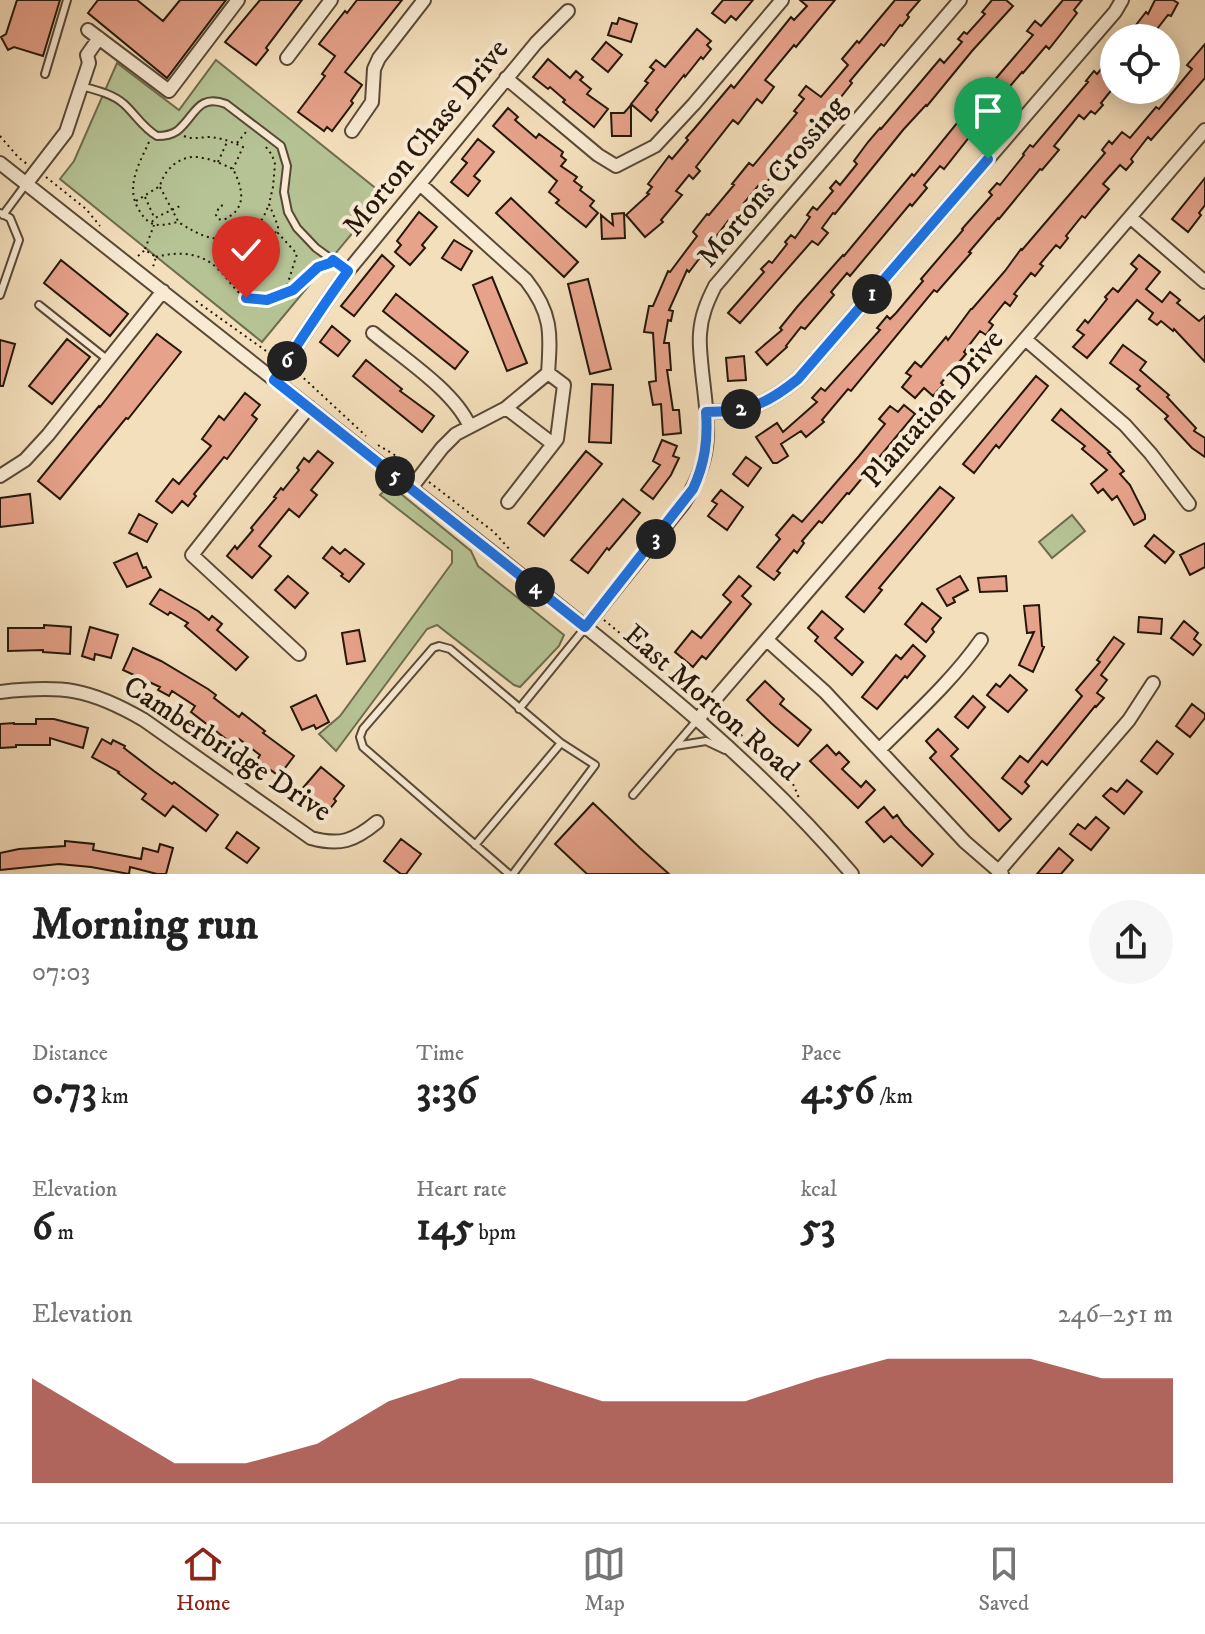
<!DOCTYPE html>
<meta charset="utf-8">
<style>
:root{--surface:#fff;--page:#f6f6f6;--text:#222;--muted:#767676;--line:#e0e0e0;--accent:#8f2418}
body{margin:0;font-family:"IM FELL DW Pica",serif;background:var(--page);color:var(--text);height:100vh;display:flex;flex-direction:column;font-size:30px;white-space:nowrap}
*{box-sizing:border-box;margin:0}
p{font-size:26px;color:var(--muted)}
.icon{flex:none;width:44px;height:44px;fill:none;stroke:currentColor;stroke-width:2;stroke-linecap:round;stroke-linejoin:round}
.map{position:relative;height:874px;overflow:hidden}
.side{display:flex;flex-direction:column;background:var(--surface);flex:1}
.side>*{flex:none}
.fabs{position:absolute;left:1100px;top:24px;display:grid;gap:16px}
.fabs a{display:grid;place-items:center;width:80px;height:80px;border-radius:50%;background:var(--surface);box-shadow:0 4px 20px #0003;font-size:40px}
.pin{position:absolute;display:grid;place-items:center;width:68px;height:68px;color:#fff;margin:-82px -34px;border-radius:50% 50% 50% 0;rotate:-45deg;box-shadow:0 0 8px #0007}
.pin .icon{rotate:45deg}
.km{position:absolute;width:40px;height:40px;margin:-20px;border-radius:50%;background:#222;color:#fff;font-size:22px;line-height:40px;text-align:center}
.round{display:grid;place-items:center;flex:none;width:84px;height:84px;border-radius:42px;background:var(--page)}
.overview{display:flex;align-items:center;justify-content:space-between;height:136px;padding:0 32px}
h1{font-size:44px;font-weight:700;line-height:60px}
.stats{display:grid;grid-template-columns:repeat(3,1fr);gap:12px;height:136px;padding:8px 32px}
.stats div{display:grid;align-content:center}
.stats b{font-size:40px;font-weight:700}
.stats small{font-size:22px;font-weight:400}
.stats p{font-size:22px}
.chart{height:224px;padding:16px 32px}
.chart p{display:flex;justify-content:space-between}
.chart svg{width:100%;height:144px;margin-top:8px;fill:var(--accent);opacity:.7}
.tabs{display:flex;justify-content:space-around;align-items:center;height:112px;border-top:2px solid var(--line);background:var(--surface);font-size:22px;color:var(--muted)}
.tabs a{display:grid;justify-items:center;gap:4px}
.tabs .current{color:var(--accent)}
.map>svg:first-child{display:block}
.green{fill:#b6c395;stroke:#6e6d4f;stroke-width:2}
.building{fill:#e7a28b;stroke:#251709;stroke-width:2}
.lines{fill:none;stroke-linecap:round;stroke-linejoin:round}
.service-casing{stroke:#594936;stroke-width:10}
.minor-casing{stroke:#594936;stroke-width:16}
.path{stroke:#251709;stroke-width:2;stroke-dasharray:2 4;stroke-linecap:butt}
.service{stroke:#f8ead3;stroke-width:6}
.minor{stroke:#f8ead3;stroke-width:12}
.route-casing{stroke:#fff;stroke-width:16}
.route{stroke:#1a73e8;stroke-width:10}
.labels{text-anchor:middle;stroke-width:8;stroke-linejoin:round;paint-order:stroke}
.street-label{font-size:30px;fill:#251709;stroke:#f8ead3}
</style>
<div class="map">
<svg width="1205" height="874" viewBox="0 0 1205 874">
<rect width="100%" height="100%" fill="#f4dfbc"/>
<filter id="stains"><feTurbulence type="fractalNoise" baseFrequency=".0025" numOctaves="4"/><feColorMatrix values="0 0 0 0 .2 0 0 0 0 .09 0 0 0 0 .02 0 0 0 .5 -.17"/></filter>
<radialGradient id="worn" r=".72"><stop offset=".6" stop-color="#630" stop-opacity="0"/><stop offset="1" stop-color="#630" stop-opacity=".3"/></radialGradient>
<!-- green -->
<path class="green" d="M216,60L384,195L262,342L60,179L74,161L117,63L179,110Z
M390,485L471,551L478,566L564,635L559,646L520,687L514,685L437,625L427,629L336,751L319,734L340,716L452,563V551L380,495Z
M1072,515L1085,531L1052,558L1039,542Z"/>
<!-- building -->
<path class="building" d="M17,0H60L43,56L14,47L8,50L1,37L6,34Z
M98,0H137L163,21L180,0H226L167,78L88,13Z
M260,0H302L266,48L268,50L256,65L225,42Z
M357,0H402L345,72L362,85L351,101L353,103L332,131L327,127L324,131L298,112L325,76L322,74L335,56L319,44L345,11L347,13Z
M723,0H753L736,20L731,16L725,23L712,13Z
M800,0H835L796,47L794,45L765,80L774,87L762,103L757,99L738,124L733,120L696,167L700,171L693,179L689,175L676,191L682,195L661,220L663,222L645,237L626,215L649,194L647,193L652,187L648,184L669,156L672,159L688,140L686,138L694,129L731,85L734,88L791,17L794,20L807,6Z
M895,0H920L907,15L909,17L902,26L900,25L884,46L881,44L850,81L852,83L837,102L836,101L824,115L821,112L806,130L808,132L761,189L758,186L744,203L745,204L730,223L728,221L689,272L687,270L669,310L673,311L671,321L668,320L664,343H669L671,370H667L673,410H679L681,433L663,435L661,404L653,405L649,382L656,381L653,333L644,332L649,306H653L668,271L670,272L697,236L693,232L707,214L709,215L734,185L732,184L749,163L753,166L797,113L794,111L804,99L799,95L806,86L821,97L848,65L842,59L857,41L859,43Z
M992,0H1006L1013,6L972,51L927,106L926,105L903,130L835,214L833,213L822,228L828,233L818,245L812,241L740,323L728,313L764,272L761,269L769,261L772,263L787,244L785,242L791,235L795,238L810,217L807,215L813,207L817,210L833,191L830,188L836,181L840,185L857,164L854,161L868,142L880,128L881,129L940,59L944,63L962,42L958,39L964,32L967,34L985,14L982,12Z
M1063,0H1082L1074,10L1077,13L1064,30L1049,49L1046,46L1023,73L1022,72L1006,91L1009,94L1003,101L980,128L978,126L944,169L940,166L924,185L927,188L912,206L910,204L850,276L847,273L831,292L834,295L805,329L801,327L786,346L787,347L767,365L756,352L782,330L780,328L797,307L843,255L844,256L912,174L914,176L979,96L980,97L1004,69L1033,35L1027,31L1035,21L1041,26Z
M1155,0H1173L1178,3L1171,16L1168,15L1150,38H1126L1146,12L1148,14Z
M619,18L637,24L631,42L608,35L612,23L617,24Z
M697,29L711,41L707,45L711,49L703,59L701,57L685,77L684,75L656,110L658,112L651,121L631,104L648,83L645,81L654,70L650,67L656,60L665,67Z
M606,42L622,55L608,72L592,59Z
M1205,44V78L1151,140L1148,137L1131,159L1133,162L1126,170L1120,165L1103,184L1109,189L1093,208L1085,218L1082,216L1066,236L1068,238L1060,248L1056,245L1040,264L1043,266L1035,276L1031,273L1014,294L1017,296L1010,306L1005,302L989,322L993,325L986,335L980,331L964,352L966,354L941,383L943,385L933,396L924,388L915,398L902,387L911,376L906,373L915,362L921,367L946,337L948,340L971,309H972L1005,271L1021,249L1022,250L1105,153L1102,150L1109,141L1112,144L1122,132L1130,138L1156,107L1159,109L1192,69L1187,65Z
M1114,54V87L1101,103L1103,105L1095,114L1091,111L1084,119L1079,115L1054,146L1059,150L1042,170L1040,169L999,219L998,218L969,252L971,253L957,269L937,292L934,290L851,391L848,389L822,420L824,422L806,437L801,431L781,444L788,456L777,463H773L756,437L777,423L783,432L817,402L812,398L821,388L825,391L880,330L877,328L887,316L890,319L896,313L923,281L921,279L963,230L962,229L992,195L989,192L997,183L1000,185L1024,155L1023,154L1030,145L1033,147L1088,82L1086,81L1094,71L1097,74Z
M548,59L570,78L576,71L583,77L580,80L591,89L587,94L608,109L594,127L563,102L565,100L550,87L548,89L533,77Z
M631,105V136H612L611,113H624Z
M508,108L518,117L515,120L536,138L539,134L563,152L561,156L566,160L561,166L577,177L574,181L582,187L580,190L594,201L590,206L598,213L586,227L556,203L559,200L549,192L557,181L493,126Z
M478,139L494,152L474,176L480,181L468,196L451,182L467,163L462,159Z
M1205,178V205L1199,213L1201,215L1188,232L1172,219Z
M511,198L578,262L564,277L496,213Z
M419,212L437,227L422,245L425,248L410,265L395,252L401,245L397,241Z
M624,213L625,238L602,239L601,215L613,225L612,214Z
M454,240L472,251L461,270L442,258Z
M382,255L394,266L354,316L341,306Z
M1139,255L1160,272L1146,289L1162,302L1170,292L1180,300L1177,303L1199,321L1205,316V362L1174,329L1173,331L1161,321L1157,325L1149,319L1153,313L1137,300L1087,358L1073,347L1084,335L1077,330L1085,320L1088,323L1107,299L1105,297L1113,288L1118,292L1137,269L1131,264Z
M61,260L128,314L110,336L44,283Z
M492,277L527,363L507,371L473,285Z
M588,279L611,369L590,374L568,284Z
M396,294L468,352L455,369L383,311Z
M332,326L350,341L338,356L320,342Z
M157,334L181,352L128,419L126,418L60,499L38,481L99,406L100,407Z
M67,339L90,357L52,404L29,386Z
M0,340L15,344L3,386H0Z
M1123,345L1146,362L1140,370L1169,395L1167,397L1196,428L1194,431L1205,438V457L1192,448L1165,419L1168,416L1137,389L1140,386L1110,363Z
M744,356L746,380L728,381L726,358Z
M366,360L402,389L400,391L434,416L422,432L353,376Z
M1036,376L1048,386L999,448L996,445L974,473L963,464Z
M592,384L613,385L611,443L589,442Z
M245,393L260,405L252,415L257,419L227,459L224,457L194,494L196,496L188,506L182,501L172,513L156,501L173,479L179,484L211,446L202,439L219,416L224,420Z
M904,405L915,414L849,494L847,493L822,523L819,521L802,541L804,543L797,553L794,550L777,571L780,573L774,580L757,567L780,539L776,535L793,515L802,522L859,456L885,424L879,419L890,406L898,412Z
M1061,409L1110,452L1108,453L1124,471L1120,474L1130,485L1145,515V519L1134,525L1117,496L1112,500L1103,489L1098,493L1091,484L1107,470L1082,449L1085,446L1052,420Z
M662,440L677,446L673,456L679,458L671,475L653,499L641,490L660,465L653,461Z
M318,451L333,463L311,490L317,495L299,517L289,509L259,546L271,556L252,578L227,556L235,546L237,549L253,530L251,528L276,498L274,497L281,488L283,490L299,470L297,468L304,458L309,462Z
M586,451L602,464L544,536L528,523Z
M746,457L761,468L748,486L733,474Z
M940,487L954,498L879,588L882,590L864,612L846,597Z
M721,490L743,507L727,530L708,516L717,504L712,501Z
M30,494L33,523L0,527V498Z
M623,499L640,513L609,550L607,548L588,573L571,560Z
M139,514L157,524L147,542L129,533Z
M1154,535L1174,552L1165,563L1145,546Z
M1205,543V567L1190,575L1180,555Z
M332,547L340,554L345,549L364,564L349,582L341,576L343,574L323,558Z
M137,553L143,568L146,567L151,577L127,587L114,563Z
M288,576L308,593L295,608L275,590Z
M739,576L751,586L742,596L751,604L706,659L702,656L693,667L675,652L692,631L701,638L731,602L723,595Z
M960,576L968,590L953,598L955,602L947,606L937,589Z
M1006,576L1007,591L980,592L978,578Z
M160,589L198,611L209,620L212,616L222,624L217,630L248,657L236,670L185,626L188,623L170,612L168,615L150,604Z
M922,603L941,618L932,629L934,632L926,642L905,624Z
M1039,605L1042,646L1044,647L1033,672L1019,665L1034,632L1027,633L1024,606Z
M822,611L843,629L835,638L863,662L852,675L815,641L818,637L808,628Z
M1139,617L1162,619L1161,634L1138,632Z
M1184,621L1198,633L1194,639L1201,645L1193,655L1171,638Z
M44,625L71,627L70,654L43,652V650L8,651V628H44Z
M90,627L118,635L111,658L95,654L94,660L82,656Z
M359,630L365,661L347,664L342,633Z
M1114,637L1124,644L1101,675L1107,680L1097,693L1104,698L1096,707L1095,706L1047,765L1042,761L1025,782L1029,786L1022,794L1002,778L1020,756L1028,762L1082,696L1076,690L1100,662L1097,660Z
M913,645L925,656L907,678L905,676L877,709L862,697L896,655L901,659Z
M133,648L161,661L208,689L216,695L214,698L239,717L242,713L265,731L263,733L294,756L279,776L257,760L260,755L239,739L234,745L191,712L195,706L172,691L169,696L158,690L160,687L123,670Z
M1010,675L1027,690L1008,712L987,695L996,684L1000,687Z
M765,681L784,699L780,704L811,730L798,746L771,723L747,700Z
M316,695L329,722L316,729L314,725L302,730L291,707Z
M973,696L985,707L968,728L955,717Z
M1192,704L1205,714V718L1190,737L1176,726Z
M36,719H54L88,728L83,748L50,738V745H16V747L0,748V724L14,723V724H36Z
M938,729L958,749L951,756L1011,819L999,831L930,758L936,752L926,741Z
M102,739L111,744L113,740L125,746L124,748L154,771L172,784L174,782L218,815L206,831L173,806L165,816L142,799L146,794L118,773L119,772L92,757Z
M1157,741L1173,754L1157,774L1141,761Z
M827,745L836,755L839,752L849,762L842,769L861,787L866,781L875,790L858,808L810,761Z
M321,767L344,786L334,799L336,801L328,811L302,789Z
M1127,780L1142,792L1124,814L1103,796L1111,788L1117,792Z
M593,803L640,848L669,874H587L555,844Z
M884,807L893,818L897,815L904,825L933,854L922,866L891,836L884,842L866,822Z
M1096,817L1109,828L1091,850L1070,834L1078,824L1085,829Z
M237,832L259,848L247,863L226,848Z
M401,839L421,854L406,874H401L384,861Z
M65,841L94,844L93,850L141,859L143,848L158,852L160,844L173,848L166,874H157L130,867L129,874L91,867L59,864L0,870V853L19,849L65,846Z
M1059,848L1073,860L1061,874H1037Z"/>
<g class="lines">
<defs>
<path id="service" d="M45,74L67,0
M81,86C96,90 113,94 124,104C136,115 143,128 157,136C164,136 171,135 177,131C195,117 197,93 226,104L281,146L287,166L284,192L288,212L297,228L316,248L348,271
M0,213L10,218L19,240L0,295
M3,215L26,184
M39,305L108,360
M519,709L585,628
M675,746L706,741L725,750
M633,795L698,719
M475,845L561,743L450,649L439,646L433,648L363,729L360,737L363,747L509,874
M513,874L595,765L561,743"/>
<path id="minor" d="M88,30L169,91L238,0
M287,58L331,0
M506,78L598,155L616,166L655,146L694,104L782,0
M352,131L372,102L374,69L379,58L424,0
M0,163C163,292 326,420 488,549C615,651 746,749 852,874
M26,184L66,132L89,63L87,55L99,38
M420,184L526,280C552,313 551,333 548,373
M1130,217L1205,282
M373,333C403,358 454,391 469,425
M1025,339L1125,425L1151,454L1189,504
M274,380C299,343 322,306 348,271L536,43L568,11
M506,408L553,444
M706,412C747,412 766,405 798,379L1115,12L1122,0
M0,476L25,460L48,435L163,291
M411,488L442,448L456,434L506,408L548,373
M508,502L557,439L564,385L548,373
M585,627L683,504C715,456 708,425 702,371C701,359 699,346 700,334C701,316 707,302 715,286L960,0
M767,640L825,692L965,842L1002,874
M299,654L192,555L309,407
M0,692C62,685 89,688 144,720L311,838C340,846 354,841 377,822
M698,719L1205,130
M880,749C915,714 952,681 981,640
M998,872L1129,720L1153,683"/>
</defs>
<!-- service casing -->
<use href="#service" class="service-casing"/>
<!-- minor casing -->
<use href="#minor" class="minor-casing"/>
<!-- path -->
<path class="path" d="M0,136L18,157L27,164
M184,136C193,140 201,137 210,137C222,138 232,142 243,147L233,169
M149,142C139,164 125,187 139,210C150,229 160,226 178,222C200,235 213,244 239,235C259,228 262,222 269,204
M237,143L246,132
M266,147L272,155L275,164L273,187L269,204L278,226V233L297,254L285,292
M218,162L227,142
M46,177L86,209L100,226
M160,187L178,221
M145,197L154,217
M136,201L160,186C165,167 183,153 203,158C214,160 224,165 233,169C243,189 248,209 223,220L218,219L216,215L219,207L225,204
M152,222L155,218L182,205
M257,228L278,233
M145,249L154,225
M138,256L145,250L156,257L153,267
M156,257C178,251 202,252 219,270C235,285 240,306 269,299C274,298 293,291 297,288C307,280 313,268 325,265
M196,301L276,358
M295,370L366,436
M378,445L403,460L412,468
M429,482L494,532L510,550
M604,620L698,697
M719,714L793,784L799,798"/>
<!-- service -->
<use href="#service" class="service"/>
<!-- minor -->
<use href="#minor" class="minor"/>
</g>
<g class="lines">
<defs>
<path id="route" d="M246,298L267,300L293,290L318,267L330,263L333,260L348,271C322,306 299,343 274,380L585,627L693,489C705,463 708,440 706,412C747,412 766,405 798,379L988,159"/>
</defs>
<!-- route casing -->
<use href="#route" class="route-casing"/>
<!-- route -->
<use href="#route" class="route"/>
</g>
<g class="labels">
<!-- street labels -->
<g class="street-label">
<text transform="translate(425 137) rotate(-51)" y="10">Morton Chase Drive</text>
<text transform="translate(771 181) rotate(-50)" y="10">Mortons Crossing</text>
<text transform="translate(932 408) rotate(-49)" y="10">Plantation Drive</text>
<text transform="translate(712 702) rotate(41)" y="10">East Morton Road</text>
<text transform="translate(228 748) rotate(33)" y="10">Camberbridge Drive</text>
</g>
</g>
<rect width="100%" height="100%" filter="url(#stains)"/>
<rect width="100%" height="100%" fill="url(#worn)"/>
</svg>
<div class="fabs">
<a><svg class="icon" aria-label="locate" viewBox="0 0 24 24"><circle cx="12" cy="12" r="6"/><path d="M12 2v4M12 18v4M2 12h4M18 12h4"/></svg></a>
</div>
<div class="pin" style="left:988px;top:159px;background:#1e9e55"><svg class="icon" aria-label="arrive" viewBox="0 0 24 24"><path d="M6 21V4h12l-3 4 3 4H6"/></svg></div>
<div class="pin" style="left:246px;top:298px;background:#d93025"><svg class="icon" aria-label="check" viewBox="0 0 24 24"><path d="M5 12l5 5 9-10"/></svg></div>
<b class="km" style="left:872px;top:294px">1</b>
<b class="km" style="left:741px;top:409px">2</b>
<b class="km" style="left:656px;top:539px">3</b>
<b class="km" style="left:535px;top:587px">4</b>
<b class="km" style="left:395px;top:476px">5</b>
<b class="km" style="left:287px;top:361px">6</b>
</div>
<section class="side">
<div class="overview"><div><h1>Morning run</h1><p>07:03</p></div><a class="round"><svg class="icon" aria-label="share" viewBox="0 0 24 24"><path d="M12 15V3M7 8l5-5 5 5M5 13v7h14v-7"/></svg></a></div>
<div class="stats">
<div><p>Distance</p><b>0.73<small> km</small></b></div>
<div><p>Time</p><b>3:36</b></div>
<div><p>Pace</p><b>4:56<small> /km</small></b></div>
</div>
<div class="stats">
<div><p>Elevation</p><b>6<small> m</small></b></div>
<div><p>Heart rate</p><b>145<small> bpm</small></b></div>
<div><p>kcal</p><b>53</b></div>
</div>
<div class="chart"><p><span>Elevation</span>246–251 m</p>
<svg viewBox="0 0 160 44" preserveAspectRatio="none"><path d="M0 44V12L10 25L20 38L30 38L40 32L50 19L60 12L70 12L80 19L90 19L100 19L110 12L120 6L130 6L140 6L150 12L160 12V44z"/></svg>
</div>
</section>
<nav class="tabs">
<a class="current"><svg class="icon" aria-label="home" viewBox="0 0 24 24"><path d="M3 11l9-7 9 7M6 9v11h12V9"/></svg>Home</a>
<a><svg class="icon" aria-label="map" viewBox="0 0 24 24"><path d="M3 6l6-2 6 2 6-2v14l-6 2-6-2-6 2zM9 4v14M15 6v14"/></svg>Map</a>
<a><svg class="icon" aria-label="saved" viewBox="0 0 24 24"><path d="M7 4h10v16l-5-4-5 4z"/></svg>Saved</a>
</nav>
